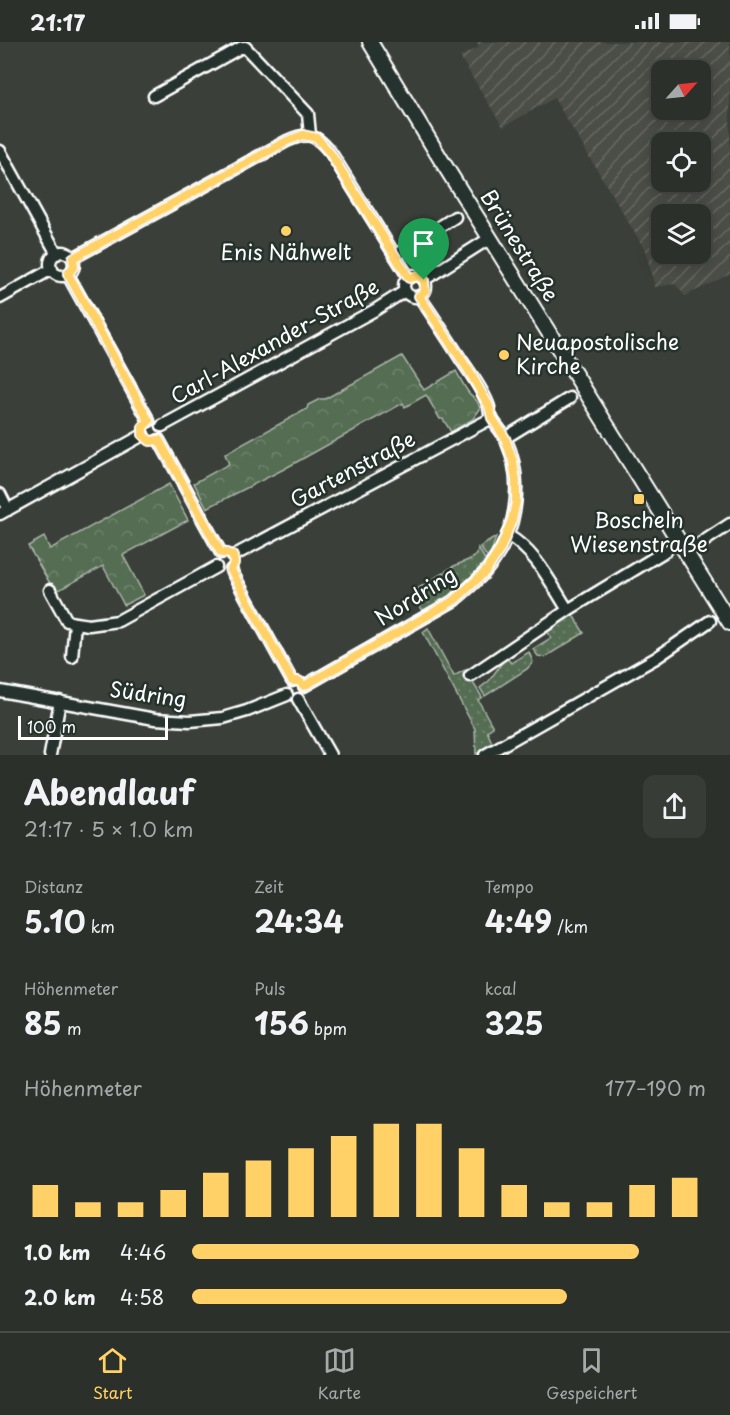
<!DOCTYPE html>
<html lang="de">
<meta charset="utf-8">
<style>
:root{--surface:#2c302b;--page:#383c37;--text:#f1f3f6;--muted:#a6a9a9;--line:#484b47;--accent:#ffd166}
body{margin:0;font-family:"Playpen Sans",sans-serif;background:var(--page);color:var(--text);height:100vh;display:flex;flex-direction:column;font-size:22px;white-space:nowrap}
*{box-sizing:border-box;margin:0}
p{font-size:20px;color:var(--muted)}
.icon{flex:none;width:33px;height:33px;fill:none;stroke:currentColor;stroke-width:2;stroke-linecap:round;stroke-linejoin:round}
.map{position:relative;height:713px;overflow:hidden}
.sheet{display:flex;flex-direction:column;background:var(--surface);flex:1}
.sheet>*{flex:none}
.needle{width:39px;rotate:63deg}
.buttons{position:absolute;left:651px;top:18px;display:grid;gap:12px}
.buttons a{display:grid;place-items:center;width:60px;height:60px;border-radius:12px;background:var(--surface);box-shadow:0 3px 15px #0003,0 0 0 2px var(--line);font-size:30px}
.scale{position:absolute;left:18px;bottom:15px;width:150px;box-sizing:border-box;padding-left:6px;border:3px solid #fff;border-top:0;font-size:16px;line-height:21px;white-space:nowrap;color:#fff;-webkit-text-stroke:4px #26332d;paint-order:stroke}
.pin{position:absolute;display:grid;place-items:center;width:51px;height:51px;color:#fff;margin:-62px -26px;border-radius:50% 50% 50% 0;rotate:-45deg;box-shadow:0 0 6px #0007}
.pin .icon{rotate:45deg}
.round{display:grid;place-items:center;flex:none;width:63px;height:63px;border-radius:12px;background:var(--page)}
.headline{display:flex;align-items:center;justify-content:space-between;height:102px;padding:0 24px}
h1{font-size:33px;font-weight:700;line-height:45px}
.metrics{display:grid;grid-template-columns:repeat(3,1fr);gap:9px;height:102px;padding:6px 24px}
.metrics div{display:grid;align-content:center}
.metrics b{font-size:30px;font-weight:700}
.metrics small{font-size:16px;font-weight:400}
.metrics p{font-size:16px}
.chart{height:168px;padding:12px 24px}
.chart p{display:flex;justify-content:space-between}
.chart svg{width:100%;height:108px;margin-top:6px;stroke:var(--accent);stroke-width:6}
ul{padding:0 24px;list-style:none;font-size:20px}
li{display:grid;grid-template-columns:96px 72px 1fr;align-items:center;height:45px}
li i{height:15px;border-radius:8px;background:var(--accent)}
.status{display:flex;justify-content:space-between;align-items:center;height:42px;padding:0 30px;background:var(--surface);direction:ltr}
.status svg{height:16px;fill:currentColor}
.dock{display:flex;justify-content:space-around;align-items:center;height:84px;border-top:2px solid var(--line);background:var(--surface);font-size:16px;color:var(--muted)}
.dock a{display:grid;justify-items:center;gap:3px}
.dock .active{color:var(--accent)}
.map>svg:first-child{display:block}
.industrial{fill:url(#industrial-furrows);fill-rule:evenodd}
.grass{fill:url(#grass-dots);stroke:#aab6a9;stroke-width:1.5}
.park{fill:url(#park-crowns);stroke:#aab6a9;stroke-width:1.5}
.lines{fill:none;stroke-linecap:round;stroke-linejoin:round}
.minor-casing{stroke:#fff;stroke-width:15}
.tertiary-casing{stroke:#fff;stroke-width:18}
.minor{stroke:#26332d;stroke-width:10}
.tertiary{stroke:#26332d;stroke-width:14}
.route-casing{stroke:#fff;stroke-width:12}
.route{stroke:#ffd166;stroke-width:8}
.poi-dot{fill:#ffd166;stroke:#26332d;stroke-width:2}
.labels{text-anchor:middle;stroke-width:5;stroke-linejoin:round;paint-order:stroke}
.street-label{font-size:21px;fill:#fff;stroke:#26332d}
.poi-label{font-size:21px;fill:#fff;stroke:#26332d}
</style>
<div class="status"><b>21:17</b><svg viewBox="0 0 49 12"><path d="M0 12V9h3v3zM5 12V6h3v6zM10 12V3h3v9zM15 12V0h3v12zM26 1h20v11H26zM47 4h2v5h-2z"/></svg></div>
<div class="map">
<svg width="730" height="713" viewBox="0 0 730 713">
<defs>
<pattern id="industrial-furrows" width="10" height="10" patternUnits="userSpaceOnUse" patternTransform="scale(1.5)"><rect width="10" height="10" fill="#4c4d46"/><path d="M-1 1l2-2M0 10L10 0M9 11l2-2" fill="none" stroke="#676862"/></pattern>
<pattern id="grass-dots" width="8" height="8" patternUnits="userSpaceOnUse" patternTransform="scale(1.5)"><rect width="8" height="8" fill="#546d53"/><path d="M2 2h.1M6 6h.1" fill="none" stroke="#6e836d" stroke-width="1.8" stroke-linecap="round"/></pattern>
<pattern id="park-crowns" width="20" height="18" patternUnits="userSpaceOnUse" patternTransform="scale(1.5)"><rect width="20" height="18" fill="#546d53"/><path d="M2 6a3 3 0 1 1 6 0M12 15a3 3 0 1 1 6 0" fill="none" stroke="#6e836d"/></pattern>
</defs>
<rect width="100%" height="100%" fill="#3a4039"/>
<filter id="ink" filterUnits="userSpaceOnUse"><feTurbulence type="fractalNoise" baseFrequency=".0167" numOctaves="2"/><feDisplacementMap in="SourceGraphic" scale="12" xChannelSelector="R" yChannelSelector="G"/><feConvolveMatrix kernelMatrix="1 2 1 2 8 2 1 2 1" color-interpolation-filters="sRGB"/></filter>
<g filter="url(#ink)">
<!-- industrial -->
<path class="industrial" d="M477,0H730V232L685,254L675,242L655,245L645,208L554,56L503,85L460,15L479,5ZM662,28H700V68H662ZM662,100H700V140H662ZM662,172H700V212H662Z"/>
<!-- grass -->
<path class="grass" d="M496,495L490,514L488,517L480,505Z
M478,506L486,519C469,541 447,556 423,570L414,551L417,547L454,524L473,516L477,512Z
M573,573L584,591L545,615L538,614L533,607L551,596L548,590Z
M428,586L454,634L465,628L482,655L478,658L493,685L487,689L493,703L476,712L475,687L423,590Z
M529,610L533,620L527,627L485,654L480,646L489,639L506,615L511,621Z"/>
<!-- park -->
<path class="park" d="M402,314L424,348L456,329C460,336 464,345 469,351C475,357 478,358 480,367L473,377L451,390L443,377H440L426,353L405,365L403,361L284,427L207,466L194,441L229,422L225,412L307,367L308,363L320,357H325Z
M169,442L188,478L123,513L144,553L124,563L103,524L55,550L28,504L44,495L50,507Z"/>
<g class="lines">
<defs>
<path id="minor" d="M154,54L240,6L245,5L308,72L310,93
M0,109L57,212
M50 222a12 12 0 1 1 24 0a12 12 0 1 1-24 0Z
M395,214L455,175
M73,216L287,99C309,89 315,92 331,111L409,236
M68,233L149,379
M404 244a11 11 0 1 1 22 0a11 11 0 1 1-22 0Z
M424,238L490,196
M0,256L52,227
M162,384L375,268L405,249
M505,396L570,356
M159,398L221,511
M0,452L8,468
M0,472L143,393
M507,493C536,509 551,542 568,568
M686,511L730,482
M233,514L492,376
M231,528L292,639
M50,548L67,579L75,581
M72,615L75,581L89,583L118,579L216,525
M470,634L568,568L667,508
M304,644L455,558C465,549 476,540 485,530C517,494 525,441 506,398C502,389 495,383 491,375C489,370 490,366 488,362C482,347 471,332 462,319C448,297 434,275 419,254
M0,649L155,677L190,679L223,676L247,669L287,653
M298,657L330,713
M50,713L60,659
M485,713L656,616L710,579"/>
<path id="tertiary" d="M370,0L440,116L730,581"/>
</defs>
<!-- minor casing -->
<use href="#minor" class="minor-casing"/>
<!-- tertiary casing -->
<use href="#tertiary" class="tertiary-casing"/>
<!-- minor -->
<use href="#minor" class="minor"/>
<!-- tertiary -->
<use href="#tertiary" class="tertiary"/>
</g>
</g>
<g class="lines" filter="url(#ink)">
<defs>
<path id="route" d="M303,93L317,96L330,111L409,236L418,234L424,238L425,249L419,254L469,329L489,364L492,376L505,396L513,419L516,439V460L512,478L500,508L486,529L455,558L304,644L299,639H292L231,528L234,521L233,514L227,511H221L159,398L150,399L143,393V385L149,379L68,232L74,224L73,216L287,99Z"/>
</defs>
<!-- route casing -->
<use href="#route" class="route-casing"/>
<!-- route -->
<use href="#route" class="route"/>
</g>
<!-- markers -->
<g class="poi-dot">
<circle cx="286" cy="189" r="6"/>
<circle cx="504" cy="313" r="6"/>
<rect x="633" y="451" width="12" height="12" rx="3"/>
</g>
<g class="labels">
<!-- street labels -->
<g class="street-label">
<text transform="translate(519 204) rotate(58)" y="7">Brünestraße</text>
<text transform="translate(275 300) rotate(-29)" y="7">Carl-Alexander-Straße</text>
<text transform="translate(353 428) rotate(-28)" y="7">Gartenstraße</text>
<text transform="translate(416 555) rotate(-32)" y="7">Nordring</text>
<text transform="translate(148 653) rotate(8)" y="7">Südring</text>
</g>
<!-- poi labels -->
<g class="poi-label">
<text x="286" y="218">Enis Nähwelt</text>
<text x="516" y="308" text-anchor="start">Neuapostolische<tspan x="516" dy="24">Kirche</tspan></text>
<text x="639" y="486">Boscheln<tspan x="639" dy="24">Wiesenstraße</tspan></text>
</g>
</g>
</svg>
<div class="buttons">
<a><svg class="needle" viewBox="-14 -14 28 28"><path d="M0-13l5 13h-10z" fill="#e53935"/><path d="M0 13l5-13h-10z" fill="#a6a9a9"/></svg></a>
<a><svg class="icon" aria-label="locate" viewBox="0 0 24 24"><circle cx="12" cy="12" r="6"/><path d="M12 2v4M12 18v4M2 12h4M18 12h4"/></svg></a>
<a><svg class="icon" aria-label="layers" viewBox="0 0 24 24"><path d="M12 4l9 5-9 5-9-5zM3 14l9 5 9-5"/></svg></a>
</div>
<div class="scale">100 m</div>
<div class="pin" style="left:424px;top:238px;background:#1e9e55"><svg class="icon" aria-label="arrive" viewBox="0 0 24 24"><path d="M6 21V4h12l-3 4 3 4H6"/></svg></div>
</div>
<section class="sheet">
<div class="headline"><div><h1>Abendlauf</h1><p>21:17 · 5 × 1.0 km</p></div><a class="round"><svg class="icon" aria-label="share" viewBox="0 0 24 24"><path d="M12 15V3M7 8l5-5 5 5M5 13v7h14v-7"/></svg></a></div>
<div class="metrics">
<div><p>Distanz</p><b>5.10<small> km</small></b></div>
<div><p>Zeit</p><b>24:34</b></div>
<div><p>Tempo</p><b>4:49<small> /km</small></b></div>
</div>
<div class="metrics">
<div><p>Höhenmeter</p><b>85<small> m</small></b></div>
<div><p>Puls</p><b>156<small> bpm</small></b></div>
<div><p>kcal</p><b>325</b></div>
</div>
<div class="chart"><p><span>Höhenmeter</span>177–190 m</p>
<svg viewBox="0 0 160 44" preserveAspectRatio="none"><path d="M5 44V31M15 44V38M25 44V38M35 44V33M45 44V26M55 44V21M65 44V16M75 44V11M85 44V6M95 44V6M105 44V16M115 44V31M125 44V38M135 44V38M145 44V31M155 44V28"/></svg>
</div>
<ul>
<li><b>1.0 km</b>4:46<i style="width:87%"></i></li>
<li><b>2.0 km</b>4:58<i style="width:73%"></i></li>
</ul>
</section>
<nav class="dock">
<a class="active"><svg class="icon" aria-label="home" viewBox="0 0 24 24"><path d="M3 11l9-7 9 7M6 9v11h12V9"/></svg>Start</a>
<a><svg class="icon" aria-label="map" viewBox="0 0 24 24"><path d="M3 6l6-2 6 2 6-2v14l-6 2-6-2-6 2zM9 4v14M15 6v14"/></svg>Karte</a>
<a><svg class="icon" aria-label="saved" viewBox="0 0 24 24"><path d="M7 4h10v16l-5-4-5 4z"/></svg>Gespeichert</a>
</nav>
